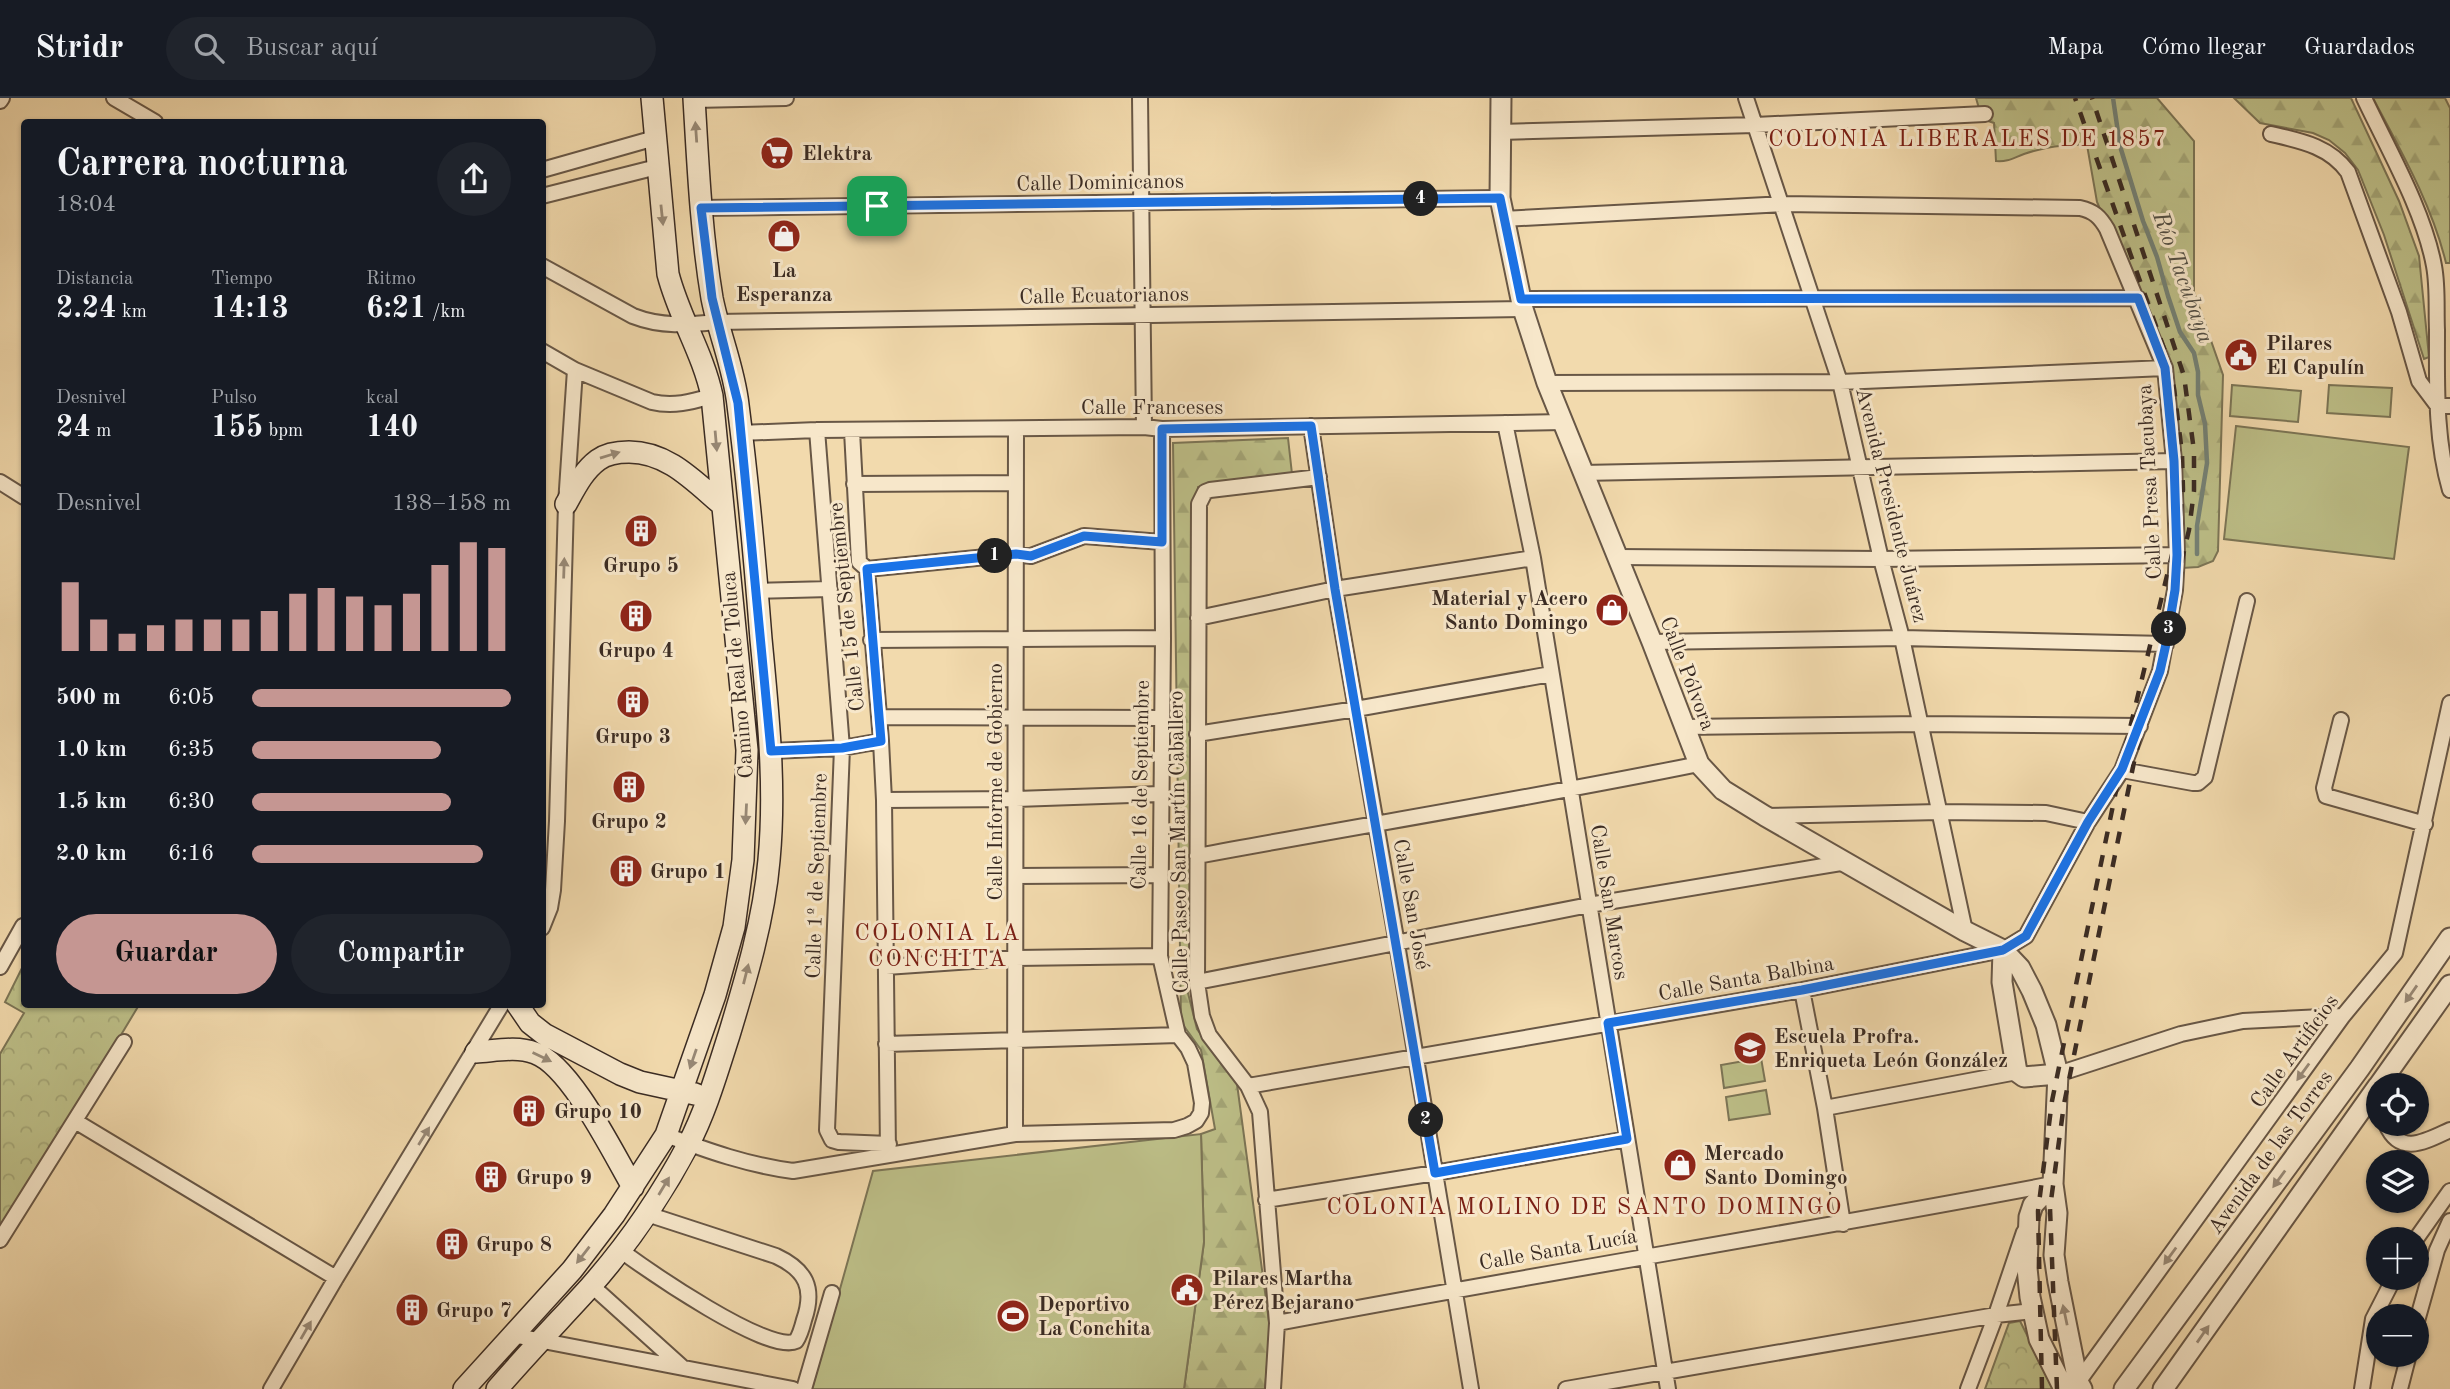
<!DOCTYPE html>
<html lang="es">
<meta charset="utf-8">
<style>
:root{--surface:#171b24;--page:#20242c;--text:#f1f3f6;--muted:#9ea1a6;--line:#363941;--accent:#c59692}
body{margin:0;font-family:"Old Standard TT",serif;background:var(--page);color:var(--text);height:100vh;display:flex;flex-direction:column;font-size:26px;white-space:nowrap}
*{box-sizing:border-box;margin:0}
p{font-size:23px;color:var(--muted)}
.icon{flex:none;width:38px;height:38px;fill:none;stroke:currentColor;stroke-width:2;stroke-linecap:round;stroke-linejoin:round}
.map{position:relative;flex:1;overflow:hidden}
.drawer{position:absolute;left:21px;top:21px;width:525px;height:889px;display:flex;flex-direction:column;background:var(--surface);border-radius:7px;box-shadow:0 2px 5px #0004}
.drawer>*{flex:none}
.tools{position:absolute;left:2366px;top:975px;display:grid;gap:14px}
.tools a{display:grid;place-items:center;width:63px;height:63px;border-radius:50%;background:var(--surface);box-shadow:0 2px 5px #0004;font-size:35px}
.pin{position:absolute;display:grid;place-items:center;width:60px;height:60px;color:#fff;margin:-30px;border-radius:14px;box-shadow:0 4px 10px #0006}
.km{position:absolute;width:35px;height:35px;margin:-18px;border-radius:50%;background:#222;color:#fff;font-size:19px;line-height:35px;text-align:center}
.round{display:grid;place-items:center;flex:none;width:74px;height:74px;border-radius:37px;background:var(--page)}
.head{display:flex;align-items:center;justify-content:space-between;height:119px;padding:0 35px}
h1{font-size:38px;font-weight:700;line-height:52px}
.stats{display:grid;grid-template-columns:repeat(3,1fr);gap:10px;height:119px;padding:7px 35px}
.stats div{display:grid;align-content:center}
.stats b{font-size:30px;font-weight:700}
.stats small{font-size:19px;font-weight:400}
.stats p{font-size:19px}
.chart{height:196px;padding:14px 35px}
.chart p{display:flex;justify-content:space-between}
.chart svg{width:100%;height:126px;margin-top:7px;stroke:var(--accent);stroke-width:6}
.cta{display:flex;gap:14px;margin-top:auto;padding:14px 35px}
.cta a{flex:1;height:80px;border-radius:42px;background:var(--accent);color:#111;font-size:28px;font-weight:700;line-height:80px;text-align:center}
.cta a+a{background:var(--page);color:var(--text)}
ul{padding:0 35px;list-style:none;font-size:23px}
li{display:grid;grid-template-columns:112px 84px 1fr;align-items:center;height:52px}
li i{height:18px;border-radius:9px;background:var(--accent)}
header{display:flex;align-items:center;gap:42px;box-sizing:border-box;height:98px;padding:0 35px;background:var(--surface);border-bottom:2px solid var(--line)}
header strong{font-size:33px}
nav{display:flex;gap:38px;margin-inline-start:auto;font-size:24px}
.search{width:490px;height:63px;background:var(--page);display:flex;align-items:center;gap:18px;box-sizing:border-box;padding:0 24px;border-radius:38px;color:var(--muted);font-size:26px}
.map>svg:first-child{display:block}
.forest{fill:url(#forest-firs);stroke:#7c7556;stroke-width:2}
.park{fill:url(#park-crowns);stroke:#7c7556;stroke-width:2}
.pitch{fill:#bdbf88;stroke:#7c7556;stroke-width:2}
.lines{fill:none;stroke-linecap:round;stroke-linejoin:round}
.stream{stroke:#748175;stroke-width:4.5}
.minor-casing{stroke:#685746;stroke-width:18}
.tertiary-casing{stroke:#685746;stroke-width:23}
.secondary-casing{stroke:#3a2b23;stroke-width:24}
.minor{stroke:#f7e7ca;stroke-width:14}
.tertiary{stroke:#f7e7ca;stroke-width:19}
.secondary{stroke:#f7e7ca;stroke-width:21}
.rail{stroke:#3a2b23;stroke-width:4.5;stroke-dasharray:12 12;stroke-linecap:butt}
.oneway{fill:#988976}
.route-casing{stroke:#fff;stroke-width:14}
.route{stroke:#1a73e8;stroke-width:9}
.labels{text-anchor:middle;stroke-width:6;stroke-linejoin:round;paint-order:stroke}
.poi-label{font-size:21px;font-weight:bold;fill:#3a2b23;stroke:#f7e7ca;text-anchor:start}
.street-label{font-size:21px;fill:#3a2b23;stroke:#f7e7ca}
.neighbourhood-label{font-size:23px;letter-spacing:2px;fill:#7a1f14;stroke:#f7e7ca}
.water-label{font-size:23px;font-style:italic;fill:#524f45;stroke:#f7e7ca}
</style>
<header>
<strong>Stridr</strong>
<div class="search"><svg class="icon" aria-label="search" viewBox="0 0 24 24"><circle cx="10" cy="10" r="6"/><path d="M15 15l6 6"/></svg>Buscar aquí</div>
<nav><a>Mapa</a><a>Cómo llegar</a><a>Guardados</a></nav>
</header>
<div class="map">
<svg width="2450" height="1291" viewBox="0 0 2450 1291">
<defs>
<pattern id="forest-firs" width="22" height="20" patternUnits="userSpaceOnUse" patternTransform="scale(1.75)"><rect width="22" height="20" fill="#bdbf88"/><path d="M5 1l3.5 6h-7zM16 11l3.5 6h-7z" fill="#a3a475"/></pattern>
<pattern id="park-crowns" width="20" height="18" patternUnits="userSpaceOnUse" patternTransform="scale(1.75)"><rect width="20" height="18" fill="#bdbf88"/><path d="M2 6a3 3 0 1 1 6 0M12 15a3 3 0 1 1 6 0" fill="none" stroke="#a3a475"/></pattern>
</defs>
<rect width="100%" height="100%" fill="#f2daad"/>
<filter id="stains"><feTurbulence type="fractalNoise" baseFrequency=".00286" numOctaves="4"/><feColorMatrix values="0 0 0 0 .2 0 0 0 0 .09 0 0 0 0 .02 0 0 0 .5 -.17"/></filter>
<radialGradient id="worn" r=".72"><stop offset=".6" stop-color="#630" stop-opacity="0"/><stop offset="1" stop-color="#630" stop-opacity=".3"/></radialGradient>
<!-- forest -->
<path class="forest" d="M1976,0H2157L2194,43V194L2223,277L2218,453L2213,463L2198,469L2182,470L2170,270L2097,104L2087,47C2065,46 2044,49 2024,56C2013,60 2008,64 1996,63L1994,25L1982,21Z
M2234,0H2351L2399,103L2419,158L2429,259L2424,261L2384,137L2358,72L2345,55L2329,42L2313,35L2260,25Z
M2373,0H2445L2450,10V165H2446C2432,107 2401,53 2373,0Z
M1288,340L1292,376L1198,389L1191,722L1195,895L1184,879L1197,931L1237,986L1270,1231L1265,1291H1184L1204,1144L1201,1036L1215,1031L1201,952L1181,924L1173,345Z"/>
<!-- park -->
<path class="park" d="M24,866V906L139,907L0,1138V956L24,915L5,904Z
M2020,1223L2054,1291H1985L2009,1225Z"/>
<!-- pitch -->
<path class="pitch" d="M2232,287L2301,293L2298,324L2230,318Z
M2329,287L2392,290L2390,319L2327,315Z
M2236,328L2409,349L2394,461L2224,441Z
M1761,960L1765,983L1724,990L1721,967Z
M1766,992L1770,1016L1729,1022L1726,999Z
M1201,1036L1204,1144L1184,1291H812L873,1073Z"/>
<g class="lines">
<!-- stream -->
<path class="stream" d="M2113,0L2120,48L2143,123L2157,159L2168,198L2180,234L2194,255L2198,274V297L2205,326L2207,365L2197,428V456"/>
<defs>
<path id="minor" d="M114,0L155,24
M1140,0L1144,329
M1746,0L1840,284L1881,461L1902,540L1965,833
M2364,0C2388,51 2424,113 2434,168C2438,189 2436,211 2437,232C2437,286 2435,340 2450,392
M694,2L786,0
M0,3L2,0
M1500,34L1755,27L1985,16
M2271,36C2301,43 2329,48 2348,74L2399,214L2419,283L2437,307L2450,308
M542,72L655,40
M542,98L657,69
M701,110L1500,100
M542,168L633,218C661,229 688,227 717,224L1523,211
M1521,201L2138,200
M542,253L575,272L652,304C673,309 691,304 712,298
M1547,285L1840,284L2165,270
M1505,325L1533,460L1668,1291
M1311,328L1335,491L1397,846L1471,1291
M817,332L842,650L827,1032L832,1042L839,1044L889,1046
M852,333L859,464L867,471L881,643L884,702L888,1054
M740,335L817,332L1144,329L1162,331L1563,324
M1582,375L2174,363
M0,384L24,399
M854,386L1015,385
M1617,459L1881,461L2177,457
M867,471L1016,456L1031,458L1084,438L1162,444
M757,493L830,491
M1198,520L1335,491L1533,460
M871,542L1163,540
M1652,544L1902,540L2166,546
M879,619L1162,620
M2341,622L2324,690L2326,698L2425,726
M1684,629L1921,626L2140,628
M1197,636L1356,611L1551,576
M771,653L842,650L881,643
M2122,672L2193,685H2198L2205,679L2247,503
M884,702L1016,701L1160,696
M1765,718L1939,714L2046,715L2088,724
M1197,758C1364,727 1532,700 1699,666
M1017,778L1159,777
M542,830L550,810L553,792L557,723L566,406L575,272
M0,869L23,828
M886,869L1016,860L1160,858
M1197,884L1589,807L1847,764
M1802,892L1825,1010L1843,1126
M886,946L1178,937
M2058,976L2181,936L2243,923L2343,918
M1248,988L1802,892L2003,852L2026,838L2088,724L2122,672L2160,573L2175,492L2177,457L2174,363L2165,270L2107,131C2100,119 2094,113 2080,110L1783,106L1503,121
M1825,1010L2017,974
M75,1023L336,1180
M2386,1026C2400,1059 2426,1043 2450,1032
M1015,1036L1016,332
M666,1037C708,1053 748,1067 793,1073L1015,1036L1174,1032L1187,1028L1196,1023L1201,1015L1202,1005L1195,965L1188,950L1178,937L1160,858L1163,540L1162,331
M1266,1102L1435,1075L1627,1041
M2416,1141L2450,1093
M0,1142L124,944
M620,1152C646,1171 769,1257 796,1243C800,1237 802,1230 804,1222C815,1190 806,1172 776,1158L647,1116
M591,1187L682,1269
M2417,1223L2437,1152L2450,1123
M1277,1225C1535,1176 1795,1135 2053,1086
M512,1237L793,1291
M2076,1287L2343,918L2395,855L2450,605
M271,1291L336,1180L502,906
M804,1291L832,1195
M1273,1291L1277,1225L1260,1014L1248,988L1209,937L1202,918L1197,884L1199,406L1205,394L1210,392L1319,379
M1566,1291L1996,1217L2033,1213
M1968,1291L1996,1217L2024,1134
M2362,1291L2373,1221L2394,1180
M2400,1291L2409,1256"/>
<path id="tertiary" d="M1501,0L1500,100L1523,211L1547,285L1652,544L1699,666L1723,692L1765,718L1965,833L2003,852L2020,870L2032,893L2046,927L2058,976L2053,1086L2057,1115L2054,1157L2058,1184L2078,1284L2082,1291
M2003,852L2002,884L2017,974L2024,979L2058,976
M2379,987L2450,887
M2053,1086L2033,1107L2029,1119L2027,1170L2030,1199L2039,1241L2064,1291
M2124,1291L2360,970L2450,840
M2163,1291L2378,988"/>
<path id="secondary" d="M566,406C575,390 583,373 598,362C606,356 618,354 629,354C667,354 693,382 721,406
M517,906L530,925L544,936L620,976L640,984L695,996
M476,954C495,953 516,948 535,955C571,968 613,1055 633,1089
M464,1291L572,1172L614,1117L666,1037L715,897L734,829L743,762L747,652L712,298C703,255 679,219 668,176L652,0
M497,1291C527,1256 559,1223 590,1189C628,1146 661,1098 688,1047C706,1013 717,974 729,937C746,881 764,821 769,762C776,688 768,615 761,541C755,463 748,385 738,307C734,270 719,236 712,200C701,134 698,67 694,0"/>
</defs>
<!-- minor casing -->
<use href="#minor" class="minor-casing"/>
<!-- tertiary casing -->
<use href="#tertiary" class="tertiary-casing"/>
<!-- secondary casing -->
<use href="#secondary" class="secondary-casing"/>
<!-- minor -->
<use href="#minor" class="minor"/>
<!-- tertiary -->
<use href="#tertiary" class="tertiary"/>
<!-- secondary -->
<use href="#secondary" class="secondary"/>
<!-- rail -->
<path class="rail" d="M2042,1291L2038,1113L2052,1003L2123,659L2179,428L2183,392L2182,355L2174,290L2167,259L2075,0
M2057,1291L2050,1110L2064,1006L2134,664L2189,432L2194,393V353L2184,278L2092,0"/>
</g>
<!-- one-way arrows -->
<defs><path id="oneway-solid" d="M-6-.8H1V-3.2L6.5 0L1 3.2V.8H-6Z" transform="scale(1.75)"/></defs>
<g class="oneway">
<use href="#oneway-solid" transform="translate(696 34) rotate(-94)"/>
<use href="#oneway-solid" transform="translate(662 117) rotate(84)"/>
<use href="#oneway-solid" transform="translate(716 343) rotate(85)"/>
<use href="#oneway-solid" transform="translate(610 357) rotate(-17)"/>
<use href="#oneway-solid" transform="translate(564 470) rotate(-88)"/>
<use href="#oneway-solid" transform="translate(746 716) rotate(93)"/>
<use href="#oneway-solid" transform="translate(746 876) rotate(-76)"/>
<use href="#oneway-solid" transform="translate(2411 896) rotate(125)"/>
<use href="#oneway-solid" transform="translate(542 959) rotate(26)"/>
<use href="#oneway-solid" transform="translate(693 961) rotate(109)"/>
<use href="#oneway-solid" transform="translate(2303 974) rotate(126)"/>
<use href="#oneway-solid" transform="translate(424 1038) rotate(-58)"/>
<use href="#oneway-solid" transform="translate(2279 1081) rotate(126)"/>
<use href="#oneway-solid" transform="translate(664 1088) rotate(-59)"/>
<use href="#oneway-solid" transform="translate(583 1157) rotate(128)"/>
<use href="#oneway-solid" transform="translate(2170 1158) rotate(126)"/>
<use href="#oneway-solid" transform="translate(2065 1217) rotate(-102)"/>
<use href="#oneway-solid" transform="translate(306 1232) rotate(-60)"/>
<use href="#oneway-solid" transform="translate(2203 1236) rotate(-55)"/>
</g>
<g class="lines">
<defs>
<path id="route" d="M1500,100L1521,201L2138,200L2165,270L2174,363L2177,457L2175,492L2166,546L2160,573L2122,671L2088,724L2026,838L2003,852L1802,892L1608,925L1627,1041L1435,1075L1335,491L1311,328L1162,331V444L1084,438L1031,458L1016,456L867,471L881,643L842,650L771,653L738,305L712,200L701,110Z"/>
</defs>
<!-- route casing -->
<use href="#route" class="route-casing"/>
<!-- route -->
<use href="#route" class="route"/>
</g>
<!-- icons -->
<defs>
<symbol id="supermarket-disc" viewBox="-11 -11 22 22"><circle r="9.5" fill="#8f2418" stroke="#f7e7ca"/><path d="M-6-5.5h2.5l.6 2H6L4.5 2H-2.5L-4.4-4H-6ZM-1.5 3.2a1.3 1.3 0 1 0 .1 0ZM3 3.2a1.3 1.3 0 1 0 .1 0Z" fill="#fff"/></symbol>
<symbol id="shop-disc" viewBox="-11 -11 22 22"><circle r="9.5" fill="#8f2418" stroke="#f7e7ca"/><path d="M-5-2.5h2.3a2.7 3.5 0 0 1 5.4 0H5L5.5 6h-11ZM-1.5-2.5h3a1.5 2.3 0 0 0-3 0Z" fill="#fff"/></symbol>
<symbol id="civic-disc" viewBox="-11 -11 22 22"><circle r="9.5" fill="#8f2418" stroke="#f7e7ca"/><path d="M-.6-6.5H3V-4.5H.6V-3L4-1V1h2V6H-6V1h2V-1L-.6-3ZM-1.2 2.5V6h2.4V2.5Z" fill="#fff"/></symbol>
<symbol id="building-disc" viewBox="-11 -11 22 22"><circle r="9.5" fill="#8f2418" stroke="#f7e7ca"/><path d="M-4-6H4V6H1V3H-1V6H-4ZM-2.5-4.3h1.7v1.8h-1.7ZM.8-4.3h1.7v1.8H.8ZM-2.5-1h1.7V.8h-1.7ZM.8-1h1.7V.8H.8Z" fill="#fff"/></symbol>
<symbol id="school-disc" viewBox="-11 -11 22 22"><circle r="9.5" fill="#8f2418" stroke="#f7e7ca"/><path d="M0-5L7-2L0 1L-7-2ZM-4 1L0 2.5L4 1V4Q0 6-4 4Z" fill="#fff"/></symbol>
<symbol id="stadium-disc" viewBox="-11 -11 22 22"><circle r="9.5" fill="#8f2418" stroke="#f7e7ca"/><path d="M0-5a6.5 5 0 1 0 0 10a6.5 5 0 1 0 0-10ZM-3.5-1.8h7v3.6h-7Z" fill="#fff"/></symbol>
</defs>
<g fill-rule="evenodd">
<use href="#supermarket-disc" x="758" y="36" width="38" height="38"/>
<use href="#shop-disc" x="765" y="119" width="38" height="38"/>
<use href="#civic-disc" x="2222" y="238" width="38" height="38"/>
<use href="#building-disc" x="622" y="414" width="38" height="38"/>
<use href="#shop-disc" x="1593" y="493" width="38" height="38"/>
<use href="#building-disc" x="617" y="499" width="38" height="38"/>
<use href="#building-disc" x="614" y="585" width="38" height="38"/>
<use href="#building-disc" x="610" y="670" width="38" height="38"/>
<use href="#building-disc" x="607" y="754" width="38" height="38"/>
<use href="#school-disc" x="1731" y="931" width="38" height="38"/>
<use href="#building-disc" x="510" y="994" width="38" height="38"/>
<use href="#shop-disc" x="1661" y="1048" width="38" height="38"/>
<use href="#building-disc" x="472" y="1060" width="38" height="38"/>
<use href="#building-disc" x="433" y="1127" width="38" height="38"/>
<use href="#civic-disc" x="1168" y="1173" width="38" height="38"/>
<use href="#building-disc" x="393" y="1193" width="38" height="38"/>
<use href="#stadium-disc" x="994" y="1199" width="38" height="38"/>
</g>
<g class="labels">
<!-- poi labels -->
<g class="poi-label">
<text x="802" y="62">Elektra</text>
<text x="784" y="179" text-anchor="middle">La<tspan x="784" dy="24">Esperanza</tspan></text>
<text x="2266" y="252">Pilares<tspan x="2266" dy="24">El Capulín</tspan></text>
<text x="641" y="474" text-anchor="middle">Grupo 5</text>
<text x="1588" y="507" text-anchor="end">Material y Acero<tspan x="1588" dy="24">Santo Domingo</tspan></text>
<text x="636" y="559" text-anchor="middle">Grupo 4</text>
<text x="633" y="645" text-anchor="middle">Grupo 3</text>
<text x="629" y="730" text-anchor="middle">Grupo 2</text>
<text x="650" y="780">Grupo 1</text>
<text x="1774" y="945">Escuela Profra.<tspan x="1774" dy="24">Enriqueta León González</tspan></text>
<text x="554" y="1020">Grupo 10</text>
<text x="1704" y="1062">Mercado<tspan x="1704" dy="24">Santo Domingo</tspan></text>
<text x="516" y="1086">Grupo 9</text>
<text x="476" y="1153">Grupo 8</text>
<text x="1212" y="1187">Pilares Martha<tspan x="1212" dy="24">Pérez Bejarano</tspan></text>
<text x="1038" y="1213">Deportivo<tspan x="1038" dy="24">La Conchita</tspan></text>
<text x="436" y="1219">Grupo 7</text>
</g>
<!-- street labels -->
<g class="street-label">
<text transform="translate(1100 84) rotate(-1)" y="7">Calle Dominicanos</text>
<text transform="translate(1104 197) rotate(-1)" y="7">Calle Ecuatorianos</text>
<text x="1152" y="316">Calle Franceses</text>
<text transform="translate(2149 384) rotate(-93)" y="7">Calle Presa Tacubaya</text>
<text transform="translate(1892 407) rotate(76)" y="7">Avenida Presidente Juárez</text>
<text transform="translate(846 509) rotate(-96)" y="7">Calle 15 de Septiembre</text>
<text transform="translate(1688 575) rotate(69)" y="7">Calle Pólvora</text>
<text transform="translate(737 577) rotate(-95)" y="7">Camino Real de Toluca</text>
<text transform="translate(995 684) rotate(-90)" y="7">Calle Informe de Gobierno</text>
<text transform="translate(1140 687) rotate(-89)" y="7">Calle 16 de Septiembre</text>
<text transform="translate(1178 744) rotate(-91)" y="7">Calle Paseo San Martín Caballero</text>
<text transform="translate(816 778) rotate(-88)" y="7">Calle 1º de Septiembre</text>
<text transform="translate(1610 804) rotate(81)" y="7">Calle San Marcos</text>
<text transform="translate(1412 806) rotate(80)" y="7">Calle San José</text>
<text transform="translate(1746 880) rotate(-10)" y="7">Calle Santa Balbina</text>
<text transform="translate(2294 953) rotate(-54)" y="7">Calle Artificios</text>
<text transform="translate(2270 1054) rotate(-54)" y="7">Avenida de las Torres</text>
<text transform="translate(1558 1151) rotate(-10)" y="7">Calle Santa Lucía</text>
</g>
<!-- neighbourhood labels -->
<g class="neighbourhood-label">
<text x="1968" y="48">COLONIA LIBERALES DE 1857</text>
<text x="938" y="842">COLONIA LA<tspan x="938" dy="26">CONCHITA</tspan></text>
<text x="1585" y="1116">COLONIA MOLINO DE SANTO DOMINGO</text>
</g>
<!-- water labels -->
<g class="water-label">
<text transform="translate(2184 179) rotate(70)" y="8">Río Tacubaya</text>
</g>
</g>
<rect width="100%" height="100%" filter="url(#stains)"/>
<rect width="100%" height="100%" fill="url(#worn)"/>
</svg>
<div class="tools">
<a><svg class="icon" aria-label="locate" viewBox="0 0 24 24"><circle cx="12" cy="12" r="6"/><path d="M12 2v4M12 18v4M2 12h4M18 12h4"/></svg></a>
<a><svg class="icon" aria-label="layers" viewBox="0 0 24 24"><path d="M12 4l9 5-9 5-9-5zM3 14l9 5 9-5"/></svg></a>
<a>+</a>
<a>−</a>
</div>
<div class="pin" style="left:877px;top:108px;background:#1e9e55"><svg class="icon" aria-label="arrive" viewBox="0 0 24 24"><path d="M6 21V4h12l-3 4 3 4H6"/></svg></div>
<b class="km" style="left:995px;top:458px">1</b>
<b class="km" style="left:1426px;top:1022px">2</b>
<b class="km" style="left:2169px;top:531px">3</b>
<b class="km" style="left:1421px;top:101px">4</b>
<section class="drawer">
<div class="head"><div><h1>Carrera nocturna</h1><p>18:04</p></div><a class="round"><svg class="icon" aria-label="share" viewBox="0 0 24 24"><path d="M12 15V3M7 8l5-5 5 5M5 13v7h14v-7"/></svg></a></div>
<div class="stats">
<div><p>Distancia</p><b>2.24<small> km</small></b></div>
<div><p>Tiempo</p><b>14:13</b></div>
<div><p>Ritmo</p><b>6:21<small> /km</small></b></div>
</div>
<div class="stats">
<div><p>Desnivel</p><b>24<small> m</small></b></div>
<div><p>Pulso</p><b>155<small> bpm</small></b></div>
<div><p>kcal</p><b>140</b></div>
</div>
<div class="chart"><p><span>Desnivel</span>138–158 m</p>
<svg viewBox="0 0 160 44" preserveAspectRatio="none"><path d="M5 44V20M15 44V33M25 44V38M35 44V35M45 44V33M55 44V33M65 44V33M75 44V30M85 44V24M95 44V22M105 44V25M115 44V28M125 44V24M135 44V14M145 44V6M155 44V8"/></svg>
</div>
<ul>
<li><b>500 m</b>6:05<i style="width:100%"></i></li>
<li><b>1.0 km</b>6:35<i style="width:73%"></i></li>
<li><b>1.5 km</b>6:30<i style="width:77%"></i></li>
<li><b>2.0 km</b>6:16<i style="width:89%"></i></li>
</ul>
<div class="cta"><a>Guardar</a><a>Compartir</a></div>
</section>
</div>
